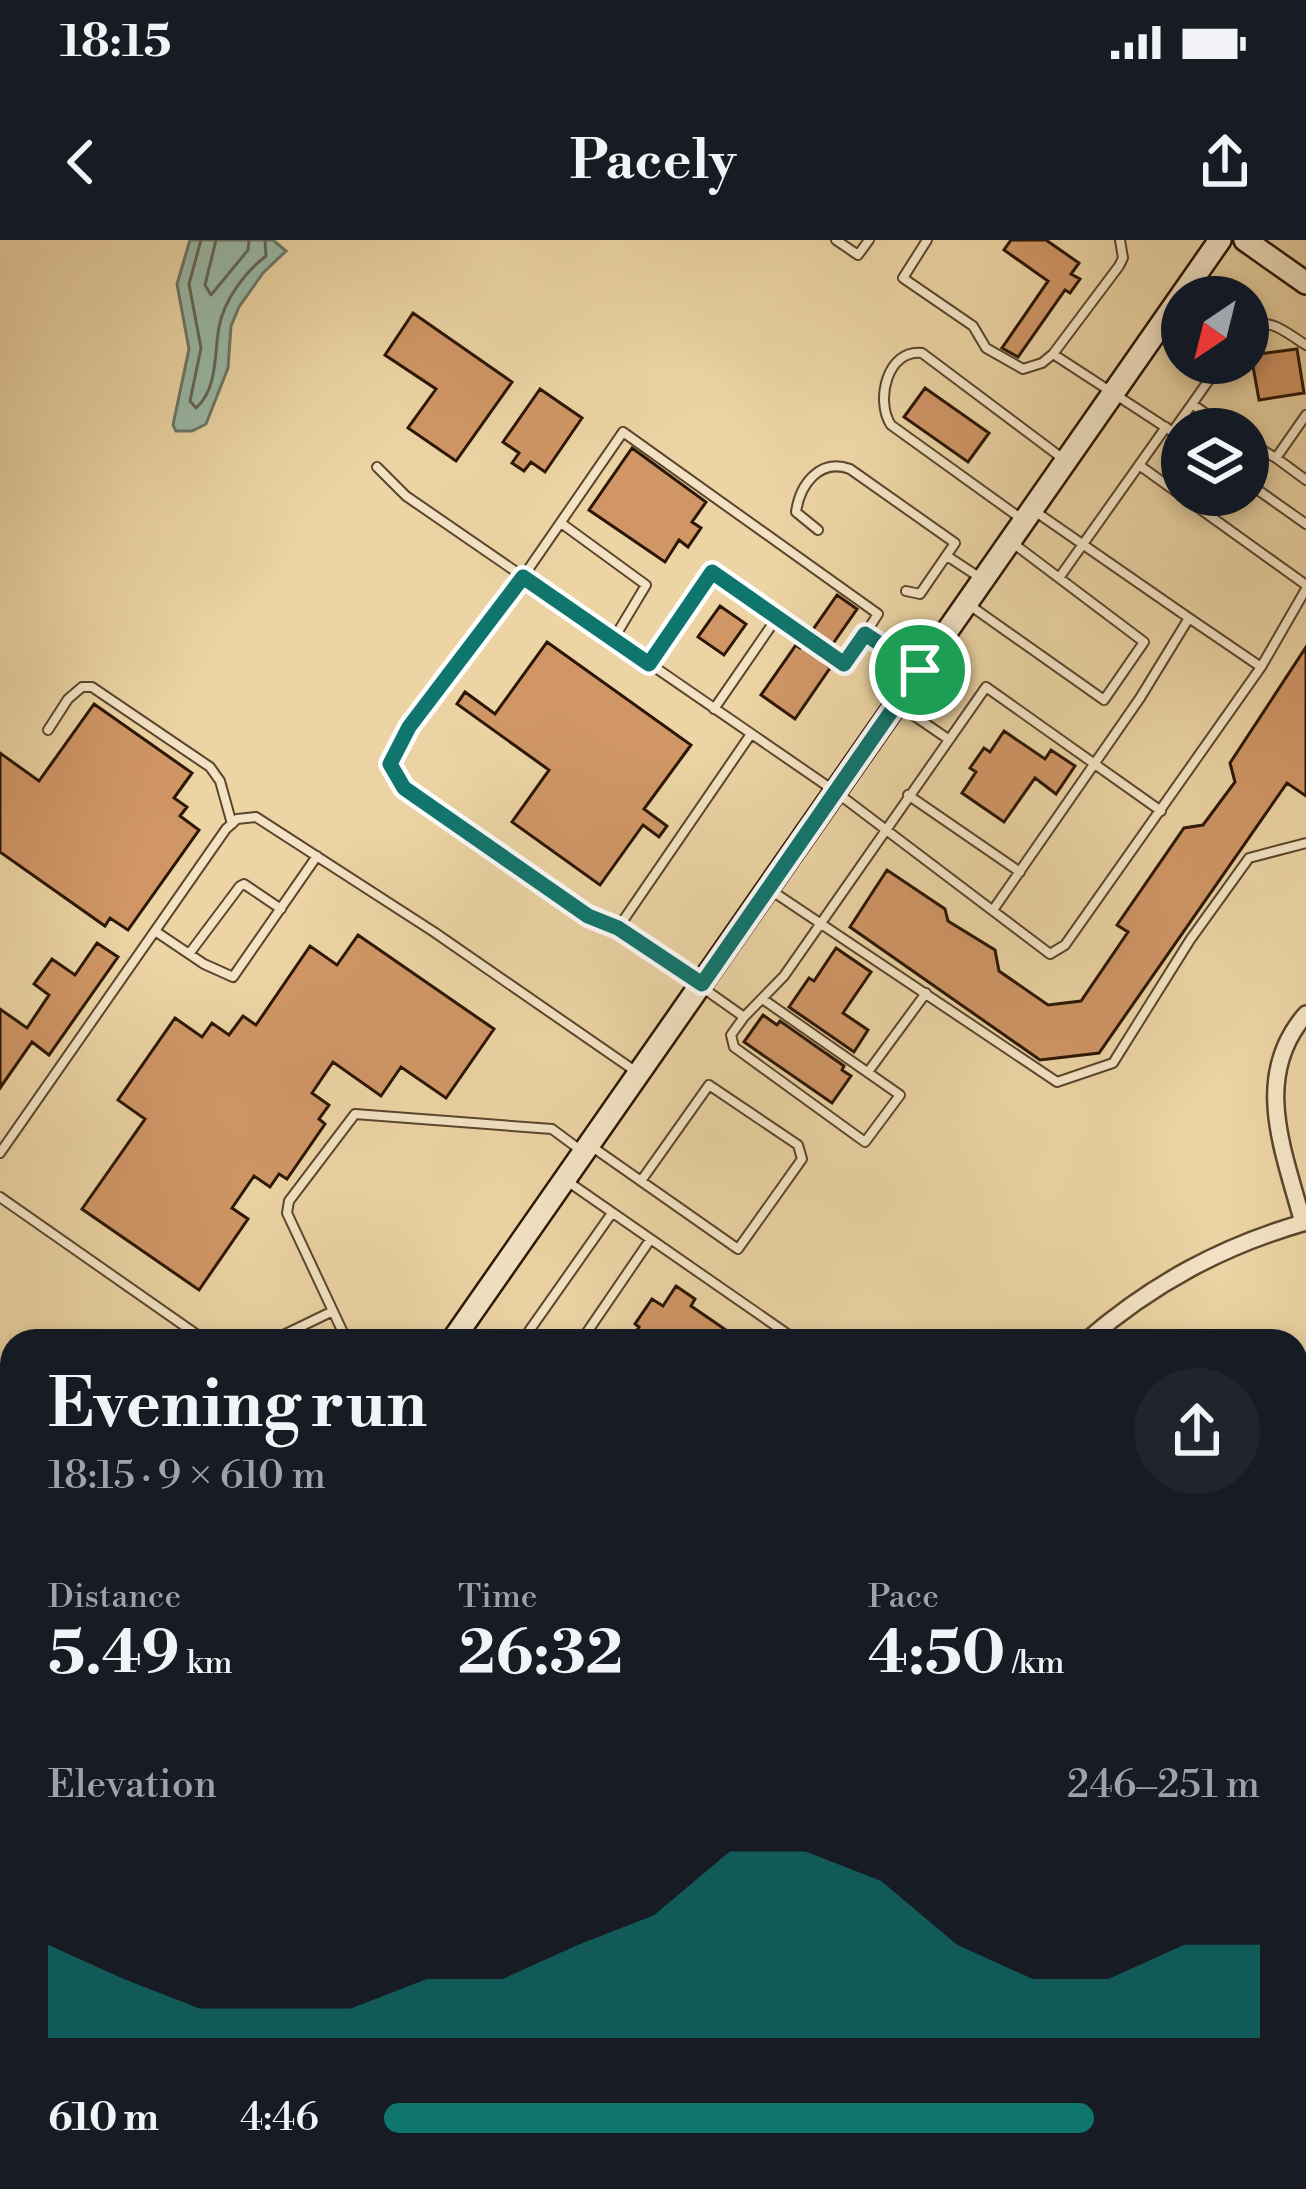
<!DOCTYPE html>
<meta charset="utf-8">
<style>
:root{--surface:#171b24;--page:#20242c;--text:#f1f3f6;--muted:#9ea1a6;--accent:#0f766e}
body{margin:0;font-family:"Libre Bodoni",serif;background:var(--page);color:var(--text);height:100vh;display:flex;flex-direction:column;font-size:45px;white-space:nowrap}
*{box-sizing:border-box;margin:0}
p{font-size:39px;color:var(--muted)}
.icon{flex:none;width:66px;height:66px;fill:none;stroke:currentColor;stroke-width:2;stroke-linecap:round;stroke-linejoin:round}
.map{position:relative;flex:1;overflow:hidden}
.side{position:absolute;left:0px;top:1089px;width:1308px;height:861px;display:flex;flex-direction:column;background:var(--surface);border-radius:36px 36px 0 0;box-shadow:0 6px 18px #0003}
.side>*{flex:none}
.needle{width:78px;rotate:215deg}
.buttons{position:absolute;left:1161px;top:36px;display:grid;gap:24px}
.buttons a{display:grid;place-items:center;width:108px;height:108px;border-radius:50%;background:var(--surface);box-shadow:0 6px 18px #0003;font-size:60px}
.pin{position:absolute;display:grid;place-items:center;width:102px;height:102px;color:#fff;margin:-51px;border:6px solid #fff;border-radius:50%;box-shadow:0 3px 12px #0007}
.round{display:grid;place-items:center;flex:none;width:126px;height:126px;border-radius:63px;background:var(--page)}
.headline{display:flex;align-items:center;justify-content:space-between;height:204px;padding:0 48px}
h1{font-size:66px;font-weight:700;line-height:90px}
.metrics{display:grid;grid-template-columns:repeat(3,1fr);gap:18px;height:204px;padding:12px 48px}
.metrics div{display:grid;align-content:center}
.metrics b{font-size:60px;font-weight:700}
.metrics small{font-size:33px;font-weight:400}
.metrics p{font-size:33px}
.chart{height:336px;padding:24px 48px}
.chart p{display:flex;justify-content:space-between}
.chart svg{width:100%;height:216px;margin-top:12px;fill:var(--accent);opacity:.7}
ul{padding:0 48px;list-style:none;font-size:39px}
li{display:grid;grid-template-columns:192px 144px 1fr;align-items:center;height:90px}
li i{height:30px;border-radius:15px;background:var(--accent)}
.status{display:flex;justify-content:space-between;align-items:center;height:84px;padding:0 60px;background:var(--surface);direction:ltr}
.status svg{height:33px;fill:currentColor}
header{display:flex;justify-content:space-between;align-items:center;height:156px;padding:0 48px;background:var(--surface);font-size:54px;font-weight:700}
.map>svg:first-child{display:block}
.water{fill:#99b8a6;stroke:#6d7766;stroke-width:3}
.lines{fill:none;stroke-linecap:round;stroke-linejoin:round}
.shore{stroke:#626756;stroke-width:3}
.stream{stroke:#6d7766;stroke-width:4.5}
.building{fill:#d09666;stroke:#2b1605;stroke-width:3}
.lane-casing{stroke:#5b462d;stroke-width:12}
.street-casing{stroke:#5b462d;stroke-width:20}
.secondary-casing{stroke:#2b1605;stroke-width:26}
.lane{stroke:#f3e3c4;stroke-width:8}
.street{stroke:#f3e3c4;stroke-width:15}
.secondary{stroke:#f3e3c4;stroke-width:21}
.route-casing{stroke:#fff;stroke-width:24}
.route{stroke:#0f766e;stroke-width:15}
</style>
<div class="status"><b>18:15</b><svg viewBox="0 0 49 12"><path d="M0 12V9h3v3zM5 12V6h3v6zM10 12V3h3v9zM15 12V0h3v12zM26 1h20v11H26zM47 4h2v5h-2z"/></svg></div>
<header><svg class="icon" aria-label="back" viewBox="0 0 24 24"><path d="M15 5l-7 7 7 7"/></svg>Pacely<svg class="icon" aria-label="share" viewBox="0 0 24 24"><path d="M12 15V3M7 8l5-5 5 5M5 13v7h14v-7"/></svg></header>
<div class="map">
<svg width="1306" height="1949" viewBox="0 0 1306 1949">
<rect width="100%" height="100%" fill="#ecd4a4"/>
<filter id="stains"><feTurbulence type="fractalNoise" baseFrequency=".00167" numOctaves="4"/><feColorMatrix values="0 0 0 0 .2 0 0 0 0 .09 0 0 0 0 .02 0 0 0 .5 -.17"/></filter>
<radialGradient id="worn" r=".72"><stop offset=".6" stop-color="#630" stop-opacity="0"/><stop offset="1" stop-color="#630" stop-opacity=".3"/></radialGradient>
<!-- water -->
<path class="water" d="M190,0H273L286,11L263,33L239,67L231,86L228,128L206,184L192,191H176L173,185L189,109L177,44Z"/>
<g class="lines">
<!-- shore -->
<path class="shore" d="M201,0L189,44L201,108L190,161L196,168C218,148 214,115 219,87C224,60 245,32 266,16L265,0
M216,0L205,45L211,55L248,10L249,0"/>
<!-- stream -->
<path class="stream" d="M1296,1782L1306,1777
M0,1929L12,1924"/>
</g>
<!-- building -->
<path class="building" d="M1011,0H1046L1079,23L1071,34L1080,39L1070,53L1065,50L1018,117L1002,108L1048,41L1004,10Z
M413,73L512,142L456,221L408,188L436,149L385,115Z
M1297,109L1304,153L1259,160L1251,115Z
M925,148L989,193L968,222L904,177Z
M540,149L582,178L545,232L531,222L524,231L512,223L519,213L503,202Z
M632,208L706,262L692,282L701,288L688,307L679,300L665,322L589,270Z
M837,355L857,369L832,405L812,391Z
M720,366L746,384L724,415L698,397Z
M547,402L691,505L644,569L667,586L659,597L643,585L600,645L512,582L549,530L457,464L465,452L495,474Z
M803,404L830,428L795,479L761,455L796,405L800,408Z
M1306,407V556L1287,543L1099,813L1040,820L850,687L887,630L945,669L948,681L995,710L999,731L1048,765L1081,761L1128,692L1117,685L1184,588L1203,585L1235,542L1230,523Z
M94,464L192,533L174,558L187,567L180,576L199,590L128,690L110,678L105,686L0,612V513L39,541Z
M1004,491L1045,519L1051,510L1075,526L1056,554L1035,538L1004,582L962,553L976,532L970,528L984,508L990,512Z
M358,695L494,789L446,858L401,827L381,856L333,822L312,853L329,865L319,879L325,884L287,939L279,934L270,947L254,936L232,968L248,979L199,1050L82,969L145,879L118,860L175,778L202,797L212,783L229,795L243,776L256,785L310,706L337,725Z
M97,703L118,717L49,815L32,802L0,848V769L27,788L49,755L34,744L52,719L75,735Z
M836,708L871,732L843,773L868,790L854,812L789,767L809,738L814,741Z
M763,775L777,785L780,781L844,826L842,830L851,836L832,863L744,802Z
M676,1046L695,1059L691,1066L742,1101H630L639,1087L635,1084L652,1059L663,1066Z"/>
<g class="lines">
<defs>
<path id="lane" d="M836,0L858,15L869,0
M927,0L903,38L973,86L986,108L1023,129L1042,123L1053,114L1119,26L1123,18L1120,0
M1248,87C1272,77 1286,93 1306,105
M1053,114L1182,198
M1192,164L1228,189
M1173,191L1221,123
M1248,202L1276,218L1306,175
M1276,218L1306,240
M1139,225L1306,345
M377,227L406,256L836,552L1050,714L1065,705L1261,427L1306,349
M1248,243L1306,284
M1023,280L891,185C875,161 887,109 922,113L1066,221
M561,283L646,345L613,400
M818,290L796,272C800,244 820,218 850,229L955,303L920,354L906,351
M947,316L982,339
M1059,338L1166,187
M968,364L1104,460L1144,402L1014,304
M1189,378L1261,427
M649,423L712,332L778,376
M900,466L948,499
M714,469L778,376L844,424L865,394L919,429
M48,490L68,459L82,447H92L210,527L220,541L232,584
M751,494L618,688L588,676L404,548L390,524L409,487L523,337L623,192L878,374L865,394
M908,555L1020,632
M769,649L1057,842L1113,823L1190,700L1249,618L1306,603
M993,670L1140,458L1189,378L1036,272
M618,688L744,777L784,736L986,447L1161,571
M155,691L204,724L233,737L317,616
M189,714L240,646L244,644L281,669
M744,777L731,795L734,807L865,902L900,855L764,760
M868,832L926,753
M591,906L738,1009L802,919L798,905L709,845L641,941
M0,913L226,589L237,579L256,577L434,692L638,833
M567,941L786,1093L790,1101
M0,957L206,1101
M463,1088L482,1101
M271,1101L333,1071
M347,1101L287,973L289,961L355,874L552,889L583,912
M522,1101L612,973
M581,1101L650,1000"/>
<path id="street" d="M1303,983C1284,911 1251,837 1306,774
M1086,1101C1152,1044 1222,1006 1306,982
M0,1132L12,1140
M1296,1227L1306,1221
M0,1437L12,1445
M1296,1584L1306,1567"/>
<path id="secondary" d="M1245,0L1306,43
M452,1101L1220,0
M0,1748L12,1731"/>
</defs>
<!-- lane casing -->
<use href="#lane" class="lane-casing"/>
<!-- street casing -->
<use href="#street" class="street-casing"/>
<!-- secondary casing -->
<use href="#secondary" class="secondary-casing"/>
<!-- lane -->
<use href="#lane" class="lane"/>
<!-- street -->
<use href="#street" class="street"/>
<!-- secondary -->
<use href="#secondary" class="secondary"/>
</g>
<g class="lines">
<defs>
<path id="route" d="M712,332L844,424L865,394L920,430L702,744L618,688L588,676L404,548L390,524L409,487L523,337L649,424Z"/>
</defs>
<!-- route casing -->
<use href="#route" class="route-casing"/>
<!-- route -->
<use href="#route" class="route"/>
</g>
<rect width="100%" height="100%" filter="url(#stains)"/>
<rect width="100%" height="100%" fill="url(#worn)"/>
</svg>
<div class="buttons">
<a><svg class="needle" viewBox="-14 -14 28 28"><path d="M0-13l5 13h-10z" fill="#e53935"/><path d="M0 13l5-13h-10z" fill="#9ea1a6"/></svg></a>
<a><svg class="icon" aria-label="layers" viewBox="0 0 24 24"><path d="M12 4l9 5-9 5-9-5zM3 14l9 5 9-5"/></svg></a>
</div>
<div class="pin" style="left:920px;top:430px;background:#1e9e55"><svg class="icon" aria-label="arrive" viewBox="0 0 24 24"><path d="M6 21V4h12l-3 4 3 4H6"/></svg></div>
<section class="side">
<div class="headline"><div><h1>Evening run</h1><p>18:15 · 9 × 610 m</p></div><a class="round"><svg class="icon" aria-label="share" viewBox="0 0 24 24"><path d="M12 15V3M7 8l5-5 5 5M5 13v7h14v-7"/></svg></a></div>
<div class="metrics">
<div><p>Distance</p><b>5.49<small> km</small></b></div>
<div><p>Time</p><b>26:32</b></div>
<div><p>Pace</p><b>4:50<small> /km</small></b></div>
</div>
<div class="chart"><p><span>Elevation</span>246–251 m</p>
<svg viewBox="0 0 160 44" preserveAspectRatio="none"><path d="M0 44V25L10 32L20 38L30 38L40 38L50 32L60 32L70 25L80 19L90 6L100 6L110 12L120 25L130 32L140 32L150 25L160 25V44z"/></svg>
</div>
<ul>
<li><b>610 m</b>4:46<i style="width:81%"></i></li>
</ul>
</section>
</div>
